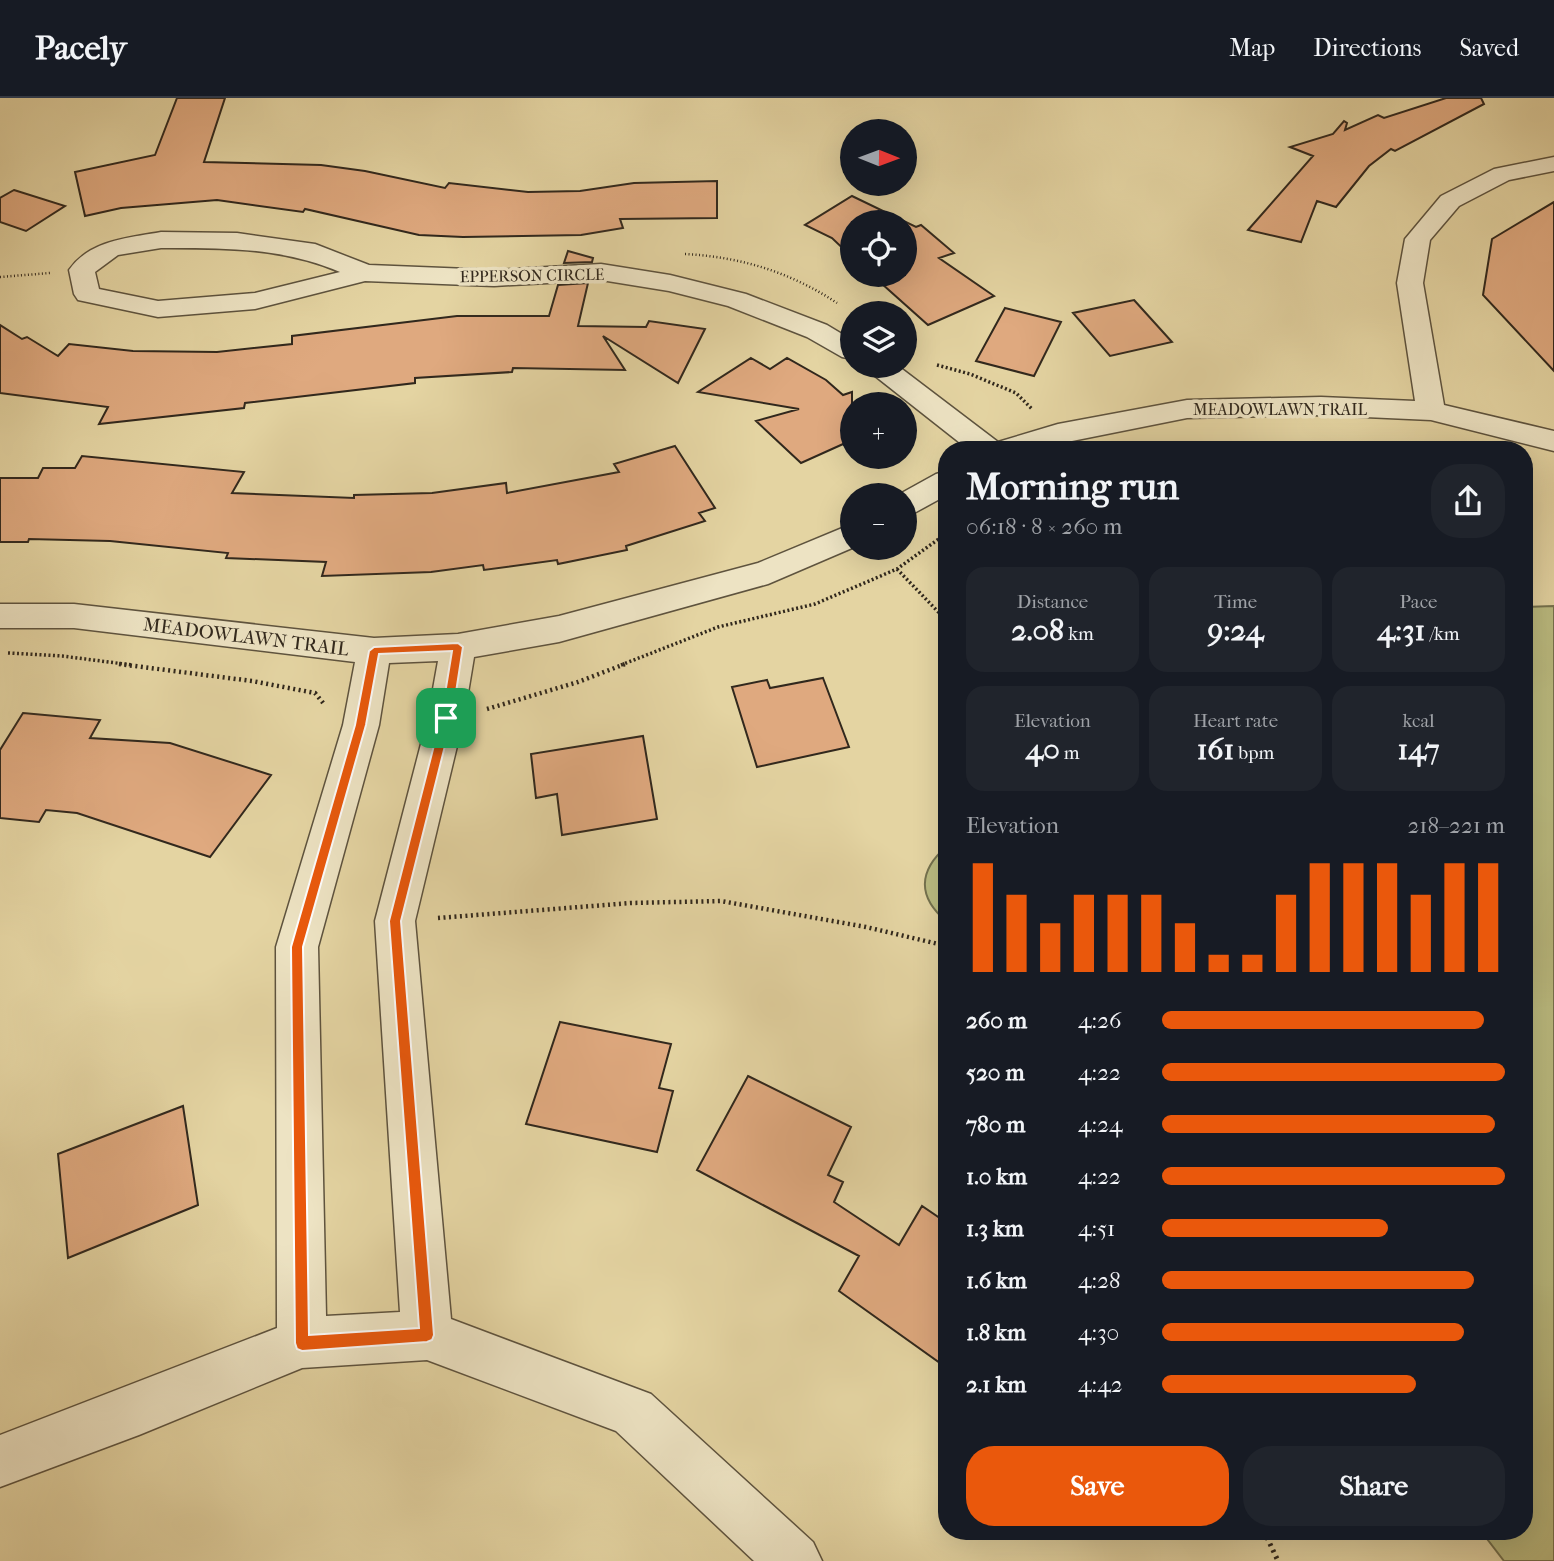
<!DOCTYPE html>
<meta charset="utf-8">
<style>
:root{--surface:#171b24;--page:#20242c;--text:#f1f3f6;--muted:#9ea1a6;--line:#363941;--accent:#ea580c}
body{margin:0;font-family:"IM FELL French Canon",serif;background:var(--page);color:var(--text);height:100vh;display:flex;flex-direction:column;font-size:26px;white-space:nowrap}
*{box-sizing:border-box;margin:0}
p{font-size:23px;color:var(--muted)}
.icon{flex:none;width:38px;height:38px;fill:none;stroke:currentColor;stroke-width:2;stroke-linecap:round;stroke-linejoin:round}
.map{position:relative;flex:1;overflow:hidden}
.drawer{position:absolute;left:938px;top:343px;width:595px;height:1099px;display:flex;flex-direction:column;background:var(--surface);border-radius:28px;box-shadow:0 7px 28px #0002}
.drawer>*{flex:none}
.needle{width:46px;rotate:91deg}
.controls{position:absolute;left:840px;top:21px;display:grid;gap:14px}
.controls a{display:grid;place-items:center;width:77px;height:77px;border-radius:50%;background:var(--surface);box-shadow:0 7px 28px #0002;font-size:35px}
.pin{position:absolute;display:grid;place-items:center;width:60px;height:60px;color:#fff;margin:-30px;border-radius:14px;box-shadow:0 4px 10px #0006}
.round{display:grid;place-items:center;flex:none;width:74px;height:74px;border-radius:28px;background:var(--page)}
.headline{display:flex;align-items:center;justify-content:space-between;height:119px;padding:0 28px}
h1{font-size:38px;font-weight:700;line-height:52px}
.metrics{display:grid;grid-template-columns:repeat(3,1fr);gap:10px;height:119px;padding:7px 28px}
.metrics div{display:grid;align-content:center;border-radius:18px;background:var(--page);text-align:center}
.metrics b{font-size:30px;font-weight:700}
.metrics small{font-size:19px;font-weight:400}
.metrics p{font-size:19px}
.chart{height:196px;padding:14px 28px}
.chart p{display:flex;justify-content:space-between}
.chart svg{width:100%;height:126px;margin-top:7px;stroke:var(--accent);stroke-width:6}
.button{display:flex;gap:14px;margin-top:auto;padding:14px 28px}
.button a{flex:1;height:80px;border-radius:28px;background:var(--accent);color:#fff;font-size:28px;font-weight:700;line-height:80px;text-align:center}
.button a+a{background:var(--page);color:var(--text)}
ul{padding:0 28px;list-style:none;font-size:23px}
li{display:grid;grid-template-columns:112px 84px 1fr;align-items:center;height:52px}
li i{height:18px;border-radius:9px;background:var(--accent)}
header{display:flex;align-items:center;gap:42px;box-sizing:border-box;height:98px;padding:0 35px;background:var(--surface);border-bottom:2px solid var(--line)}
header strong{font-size:33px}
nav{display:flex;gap:38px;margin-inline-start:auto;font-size:24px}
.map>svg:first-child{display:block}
.green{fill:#bbbb80;stroke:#76724e;stroke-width:2}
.building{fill:#dfa97f;stroke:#31281d;stroke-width:2}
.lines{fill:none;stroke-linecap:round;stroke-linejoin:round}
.street-casing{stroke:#5e533e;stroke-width:3}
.path-far3{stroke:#31281d;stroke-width:2.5;stroke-dasharray:1 2.5;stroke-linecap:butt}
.path-far2{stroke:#31281d;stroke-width:3.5;stroke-dasharray:2 2.5;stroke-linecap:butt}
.path-far1{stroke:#31281d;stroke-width:4.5;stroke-dasharray:2 3.5;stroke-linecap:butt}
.path{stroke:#31281d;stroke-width:5;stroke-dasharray:2.5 4.5;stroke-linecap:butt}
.street{fill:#ede3c3;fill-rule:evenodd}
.route{fill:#ea580c;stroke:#fff;stroke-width:2;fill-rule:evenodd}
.labels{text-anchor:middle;stroke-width:7;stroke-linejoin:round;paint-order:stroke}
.far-street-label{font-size:16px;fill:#31281d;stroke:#ede3c3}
.street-label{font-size:19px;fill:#31281d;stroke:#ede3c3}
</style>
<header>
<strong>Pacely</strong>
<nav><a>Map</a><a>Directions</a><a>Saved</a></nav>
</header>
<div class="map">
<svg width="1554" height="1463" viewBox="0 0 1554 1463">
<rect width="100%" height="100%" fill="#e4d4a2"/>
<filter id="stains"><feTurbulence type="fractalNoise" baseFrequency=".00286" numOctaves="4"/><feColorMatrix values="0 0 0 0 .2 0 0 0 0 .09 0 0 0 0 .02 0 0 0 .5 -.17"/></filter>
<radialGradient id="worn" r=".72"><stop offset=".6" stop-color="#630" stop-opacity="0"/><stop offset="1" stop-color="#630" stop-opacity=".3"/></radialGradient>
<!-- green -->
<path class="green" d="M1554,508V1463H1504L1481,1433H1524V509Z
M947,748V824C917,799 918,773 947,748Z"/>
<!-- building -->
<path class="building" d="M177,0H225L204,64L321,67L365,73L445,90L449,85L528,94L580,93L634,85L717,83V120L620,121L623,130L581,137L463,139L419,137L305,111L303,114L217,102L121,110L85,118L75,74L155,57Z
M1446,0H1481L1484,6L1395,53L1391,51L1369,68L1336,109L1317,103L1301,144L1248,132L1313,58L1290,49L1333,36L1344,23L1347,25L1345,32L1378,17L1384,20Z
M14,92L65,108L26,133L0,124V100Z
M852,98L916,129L921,127L954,155L939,160L994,198L928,227L872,177H905V124H852V159L832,140L805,127Z
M1554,104V273L1483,197L1492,141Z
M568,153L593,160L592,164L564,165Z
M588,185L578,228L646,229L649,223L705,231L678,285L603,238L625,272L513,270L512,274L415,280V285L245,305L244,310L99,326L108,309L0,295V227L22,241L27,239L58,258L69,246L133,253L217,254L292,246V238L457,218H549L558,187Z
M1134,202L1172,244L1110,258L1073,215Z
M1005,210L1061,224L1034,278L976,263Z
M751,260L770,271L787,260L826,282L843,297L852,294V342L801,365L756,323L799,311L698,294Z
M675,348L715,410L699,415L705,423L626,448L627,452L558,466L557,462L484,472L483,467L431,474L322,478L326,464L226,460L228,455L110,443L29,441L28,444H0V380H38L43,370H75L82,358L244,374L232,395L354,400V397L432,395L506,385L507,395L619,374L614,366Z
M823,580L849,649L757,669L732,589L767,582L770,590Z
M23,615L100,622L90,640L170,645L271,677L210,759L77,715L46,712L39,724L0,720V652Z
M643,638L657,721L562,737L557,696L536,700L531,656Z
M560,924L671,946L659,990L673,993L657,1054L526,1026Z
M748,978L851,1029L828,1077L843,1084L834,1104L899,1147L922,1108L947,1125V1270L839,1193L859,1158L697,1072Z
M183,1008L198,1107L68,1160L58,1056Z"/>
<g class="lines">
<defs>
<path id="street" d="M1554,59V73L1509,82L1459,108L1430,142L1423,185L1444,307L1554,333V353L1431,322L1321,317L1187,320L1062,345L1040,352H969L870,274L866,268H898L998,344L1058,326L1187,302L1321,299L1415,303L1397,185L1405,141L1441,98L1494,71Z
M161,134L237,135L315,146L369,167L494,172L601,166L670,177L746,196L827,227L852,242V261L842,259L807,239L728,208L669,193L601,182L494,188L365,183L255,211L158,219L78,202L74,196L69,172C90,142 128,140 161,134ZM161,150C223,150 281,149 340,174L255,195L158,203L99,191L95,174L118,157Z
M947,373V397L916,414L905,418V397H898L936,376Z
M852,426V450L768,486L559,544L474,559L464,619L415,823L451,1221L651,1296L813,1444L822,1463H754L616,1333L427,1262L302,1270L139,1337L0,1389V1337L277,1230L276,849L343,627L355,564L74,530H0V506H74L374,540L458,536L559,518L758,465ZM438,563L428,619L375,823L400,1214L326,1218L318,849L379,627L389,565Z"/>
</defs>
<!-- street casing -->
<use href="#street" class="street-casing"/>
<!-- path-far3 -->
<path class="path-far3" d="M685,156C741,159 790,174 837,205
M0,179L50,175"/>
<!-- path-far2 -->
<path class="path-far2" d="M937,267L970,276L1016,295L1032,311
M897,471L947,523
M8,555L62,558L132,567
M621,567L718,529L815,506L897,471L947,435"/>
<!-- path-far1 -->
<path class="path-far1" d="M119,566L252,583L315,595L324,606
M487,611L578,584L625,566
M438,820L631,805L721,803L866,829L947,848"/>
<!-- path -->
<path class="path" d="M1264,1433L1278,1463"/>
<!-- street -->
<use href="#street" class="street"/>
</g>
<!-- route -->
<path class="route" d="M458,545L463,549L452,620L401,823L434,1237L432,1242L427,1244L302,1253L297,1251L295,1245L291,849L355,627L369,553L374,549ZM452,553L441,620L389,823L419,1230L309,1237L303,849L366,627L379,556Z"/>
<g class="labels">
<!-- far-street labels -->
<g class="far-street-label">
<text transform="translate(532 177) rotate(-1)" y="6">EPPERSON CIRCLE</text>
<text x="1280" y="317">MEADOWLAWN TRAIL</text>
</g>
<!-- street labels -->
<g class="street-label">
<text transform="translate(246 538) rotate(7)" y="7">MEADOWLAWN TRAIL</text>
</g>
</g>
<rect width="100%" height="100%" filter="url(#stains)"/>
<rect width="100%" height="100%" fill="url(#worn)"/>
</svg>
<div class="controls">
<a><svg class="needle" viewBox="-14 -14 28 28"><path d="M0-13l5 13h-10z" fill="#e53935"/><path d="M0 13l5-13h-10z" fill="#9ea1a6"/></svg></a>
<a><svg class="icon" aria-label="locate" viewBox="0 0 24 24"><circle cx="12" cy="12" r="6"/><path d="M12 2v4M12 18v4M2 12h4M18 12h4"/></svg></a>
<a><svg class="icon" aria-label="layers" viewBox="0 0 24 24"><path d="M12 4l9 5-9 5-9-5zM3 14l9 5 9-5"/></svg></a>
<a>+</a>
<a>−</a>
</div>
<div class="pin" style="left:446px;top:620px;background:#1e9e55"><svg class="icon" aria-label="arrive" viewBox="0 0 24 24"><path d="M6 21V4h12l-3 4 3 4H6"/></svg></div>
<section class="drawer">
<div class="headline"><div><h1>Morning run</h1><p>06:18 · 8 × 260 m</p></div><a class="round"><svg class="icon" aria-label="share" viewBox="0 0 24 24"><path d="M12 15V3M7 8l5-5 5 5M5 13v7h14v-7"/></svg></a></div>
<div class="metrics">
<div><p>Distance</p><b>2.08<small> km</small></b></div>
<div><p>Time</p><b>9:24</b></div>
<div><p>Pace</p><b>4:31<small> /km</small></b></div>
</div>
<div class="metrics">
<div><p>Elevation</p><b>40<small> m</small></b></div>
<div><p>Heart rate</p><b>161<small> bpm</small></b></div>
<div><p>kcal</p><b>147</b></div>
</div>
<div class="chart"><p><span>Elevation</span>218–221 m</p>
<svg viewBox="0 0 160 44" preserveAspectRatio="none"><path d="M5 44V6M15 44V17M25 44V27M35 44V17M45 44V17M55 44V17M65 44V27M75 44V38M85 44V38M95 44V17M105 44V6M115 44V6M125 44V6M135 44V17M145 44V6M155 44V6"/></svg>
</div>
<ul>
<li><b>260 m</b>4:26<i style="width:94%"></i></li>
<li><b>520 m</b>4:22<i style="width:100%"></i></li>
<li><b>780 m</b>4:24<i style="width:97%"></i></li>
<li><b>1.0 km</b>4:22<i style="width:100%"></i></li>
<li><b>1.3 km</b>4:51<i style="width:66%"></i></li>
<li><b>1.6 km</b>4:28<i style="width:91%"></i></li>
<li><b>1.8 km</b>4:30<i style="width:88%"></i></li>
<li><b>2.1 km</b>4:42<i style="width:74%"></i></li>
</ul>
<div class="button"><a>Save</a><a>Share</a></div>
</section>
</div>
